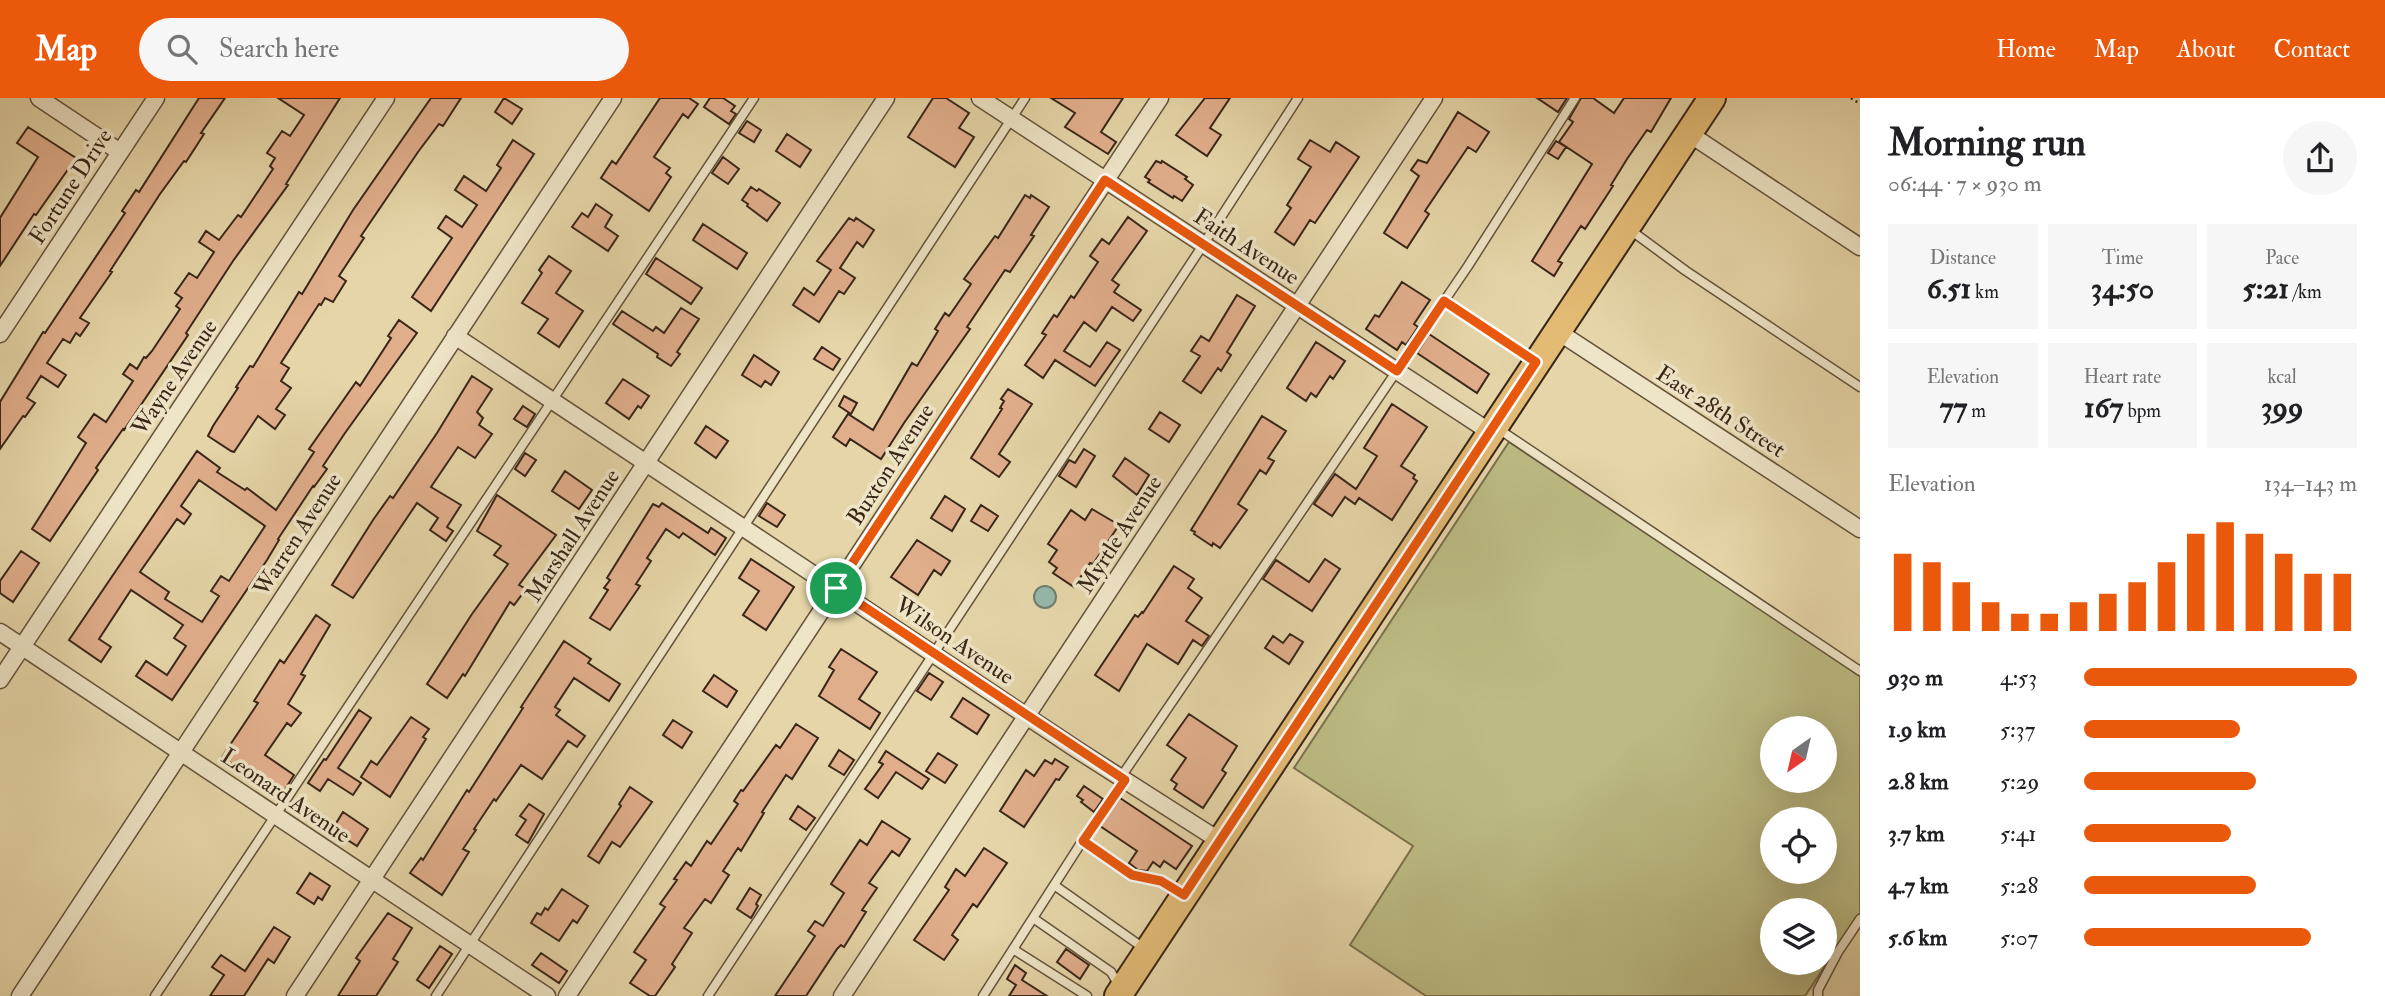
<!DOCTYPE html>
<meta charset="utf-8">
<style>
:root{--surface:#fff;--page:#f6f6f6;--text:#202124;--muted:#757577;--accent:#ea580c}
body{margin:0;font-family:"IM FELL Double Pica",serif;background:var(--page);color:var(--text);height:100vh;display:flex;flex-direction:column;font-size:26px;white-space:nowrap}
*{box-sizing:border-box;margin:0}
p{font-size:23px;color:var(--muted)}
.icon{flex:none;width:38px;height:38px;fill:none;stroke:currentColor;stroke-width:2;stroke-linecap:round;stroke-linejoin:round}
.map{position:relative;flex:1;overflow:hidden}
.panel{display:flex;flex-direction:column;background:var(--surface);width:525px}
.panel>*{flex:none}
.needle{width:46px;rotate:214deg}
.fabs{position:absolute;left:1760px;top:618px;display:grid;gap:14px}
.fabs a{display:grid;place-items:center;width:77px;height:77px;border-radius:50%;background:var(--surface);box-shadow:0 7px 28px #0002;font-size:35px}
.pin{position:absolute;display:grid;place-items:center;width:60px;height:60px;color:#fff;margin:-30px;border:4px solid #fff;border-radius:50%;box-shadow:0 2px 7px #0007}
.round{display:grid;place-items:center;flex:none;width:74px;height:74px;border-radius:37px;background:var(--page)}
.head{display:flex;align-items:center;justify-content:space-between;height:119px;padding:0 28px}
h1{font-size:38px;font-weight:800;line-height:52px}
.stats{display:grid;grid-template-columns:repeat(3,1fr);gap:10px;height:119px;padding:7px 28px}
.stats div{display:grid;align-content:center;border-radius:0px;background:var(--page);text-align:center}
.stats b{font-size:30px;font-weight:800}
.stats small{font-size:19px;font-weight:400}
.stats p{font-size:19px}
.chart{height:196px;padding:14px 28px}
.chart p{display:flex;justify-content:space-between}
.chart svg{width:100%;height:126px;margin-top:7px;stroke:var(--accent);stroke-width:6}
ul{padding:0 28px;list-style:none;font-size:23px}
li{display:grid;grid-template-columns:112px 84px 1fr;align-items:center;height:52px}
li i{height:18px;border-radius:9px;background:var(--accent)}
header{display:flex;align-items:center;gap:42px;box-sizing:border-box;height:98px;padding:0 35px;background:var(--accent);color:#fff}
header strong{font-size:33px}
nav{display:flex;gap:38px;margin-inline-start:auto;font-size:24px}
.search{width:490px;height:63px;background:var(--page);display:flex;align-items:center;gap:18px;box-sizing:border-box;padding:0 24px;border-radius:38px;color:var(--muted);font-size:26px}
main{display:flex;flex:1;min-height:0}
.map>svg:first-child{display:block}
.green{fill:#bcbb83;stroke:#7a704d;stroke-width:2;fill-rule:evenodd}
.water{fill:#96b8aa;stroke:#717e6f;stroke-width:2}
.building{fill:#e1ae8c;stroke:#392617;stroke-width:2;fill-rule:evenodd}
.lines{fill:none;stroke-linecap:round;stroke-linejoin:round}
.service-casing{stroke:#64523b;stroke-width:11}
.minor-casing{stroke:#64523b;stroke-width:19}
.primary-casing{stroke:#392617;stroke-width:30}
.path{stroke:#392617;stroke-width:2.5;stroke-dasharray:2 3.5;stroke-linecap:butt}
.service{stroke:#eee4c6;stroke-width:8}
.minor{stroke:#eee4c6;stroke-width:16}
.primary{stroke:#e2ba74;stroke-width:26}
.route-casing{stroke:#fff;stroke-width:14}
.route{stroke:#ea580c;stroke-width:9}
.labels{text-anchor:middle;stroke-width:7;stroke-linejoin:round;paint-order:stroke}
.street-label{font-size:23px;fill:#392617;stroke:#eee4c6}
</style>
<header>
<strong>Map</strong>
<div class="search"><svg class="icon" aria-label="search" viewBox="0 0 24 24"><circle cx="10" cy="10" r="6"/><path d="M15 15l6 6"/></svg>Search here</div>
<nav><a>Home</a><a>Map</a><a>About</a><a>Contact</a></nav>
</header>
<main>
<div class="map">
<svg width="1860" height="898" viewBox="0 0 1860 898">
<rect width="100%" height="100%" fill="#e5d5a8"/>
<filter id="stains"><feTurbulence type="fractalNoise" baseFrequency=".00286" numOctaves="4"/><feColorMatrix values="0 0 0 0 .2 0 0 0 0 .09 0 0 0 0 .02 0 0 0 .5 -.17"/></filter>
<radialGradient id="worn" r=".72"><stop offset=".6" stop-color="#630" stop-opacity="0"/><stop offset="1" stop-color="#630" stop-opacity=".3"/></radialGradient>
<!-- green -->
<path class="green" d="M1509,344L1860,577V815L1805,898H1426L1350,847L1413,748L1294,670ZM1773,630H1825V682H1773ZM1773,721H1825V774H1773ZM1773,812H1825V864H1773Z"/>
<!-- water -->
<path class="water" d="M1034 499a11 11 0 1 1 22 0a11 11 0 1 1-22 0Z"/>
<!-- building -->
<path class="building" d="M199,0H225L201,35L204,36L186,64L184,63L160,96L110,173L112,174L80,220L89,225L80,238L76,235L70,245L63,241L47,265L66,277L58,289L41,278L27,300L35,305L25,319L23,318L0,351V304L43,234L45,235L125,115L122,113L136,92L139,94Z
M278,0H340L286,86L288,87L233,163L186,235L188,237L124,332L123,331L96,370L98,372L50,443L32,431L86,345L78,339L94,316L106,324L133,283L123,276L130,266L137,271L144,259L146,260L152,253L180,211L176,208L182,200L175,195L189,175L197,180L214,154L199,144L206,133L219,142L238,117L241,119L273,71L270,68L275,60L267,55L282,33L290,38L304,17Z
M431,0H461L443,28L439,26L418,54L361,138L364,140L339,178L346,183L333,204L325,200L321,207L319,206L281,265L289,270L281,283L291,290L276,311L285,317L275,331L258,318L234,354L231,353L208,338L213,328L238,290L236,289L250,268L253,269L299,194L302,196L353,112Z
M504,0L522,11L512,26L495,14Z
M660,0H689L698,6L688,20L683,16L654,59L670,70L666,75L671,79L649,113L601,80L612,63L616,66Z
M710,0H723L735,8L731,13L736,16L729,26L704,9Z
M933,0H946L969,15L959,30L974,39L955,69L908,39Z
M1051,0H1123L1101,34L1116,44L1108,56L1065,29L1075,15Z
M1205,0H1230L1210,30L1221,37L1207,58L1176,37Z
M1537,0H1567L1558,14Z
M1581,0H1593L1614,15L1624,0H1671L1651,34L1647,32L1627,61L1611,87L1613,88L1585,131L1581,128L1558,163L1562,165L1554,178L1532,163L1592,66L1559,44L1573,24L1569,21Z
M1458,14L1489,34L1476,54L1468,49L1425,113L1429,116L1407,150L1384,135L1419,78L1411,72L1418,62L1427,65Z
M747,23L761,32L754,44L739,35Z
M28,29L76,60L36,117L34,116L0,168V120L38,59L17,45Z
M787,36L811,52L800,69L776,53Z
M513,42L534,56L431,213L412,199L452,140L438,130L446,118L462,129L477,107L455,92L464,78L486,93L501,70L497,67Z
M1310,42L1330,54L1336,44L1359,59L1315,125L1310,122L1294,147L1275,134L1291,110L1287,107L1311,69L1298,61Z
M1556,43L1566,49L1558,61L1548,55Z
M723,59L739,71L728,86L712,75Z
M1156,63L1161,65L1162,63L1187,79L1185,81L1193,87L1182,103L1174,98L1173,100L1148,84L1150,82L1145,79Z
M751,89L757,93L759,91L780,105L767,123L747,108L748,106L742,102Z
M1025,97L1030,100L1031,97L1049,109L1031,137L1034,138L1010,174L1005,172L967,229L970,231L904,325L881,361L850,341L846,348L833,339L848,316L873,332L912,265L917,268L938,233L935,231L945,215L949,218L971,186L964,181L995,138L998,140Z
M596,106L612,117L605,129L618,138L608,153L572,129L582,115L588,119Z
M1128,119L1147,133L1112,182L1119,187L1114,194L1141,212L1133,223L1112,209L1096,233L1084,224L1064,253L1090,269L1107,244L1120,252L1095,288L1055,262L1043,280L1025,267L1046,237L1042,235L1054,217L1057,219L1071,198L1074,200L1098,164L1090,158L1102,141L1109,146Z
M849,120L854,123L856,120L874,132L863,149L857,144L840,170L855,180L844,196L839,193L819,224L793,207L804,190L814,197L831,172L817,163Z
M703,126L747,155L737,171L693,142Z
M549,158L571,173L556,195L583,213L559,249L538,235L548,221L522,205L542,175L539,172Z
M656,160L702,190L691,206L646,176Z
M1402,184L1430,202L1414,226L1418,229L1406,247L1402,244L1397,252L1366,231L1375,217L1379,219Z
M1237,197L1255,208L1227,254L1231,257L1221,273L1218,270L1201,295L1183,283L1200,258L1191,253L1201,238L1209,243Z
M681,210L699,221L677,254L680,256L671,268L657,259L658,256L613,226L622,213L653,233L656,229L664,235Z
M399,222L417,235L345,335L323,368L327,371L314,389L313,388L278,441L279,442L267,462L172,602L136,578L146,563L167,577L186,548L174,540L183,527L131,492L99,541L111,549L101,564L69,542L197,353L220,370L217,374L245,392L247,390L276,412L314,354L309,351L356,284L360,288L391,240L388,238ZM199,382L265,428L229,483L221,478L211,493L219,498L202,524L165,501L169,494L140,474L177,421L184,426L191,416L181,408Z
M1429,236L1489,276L1477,295L1417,255Z
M1316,244L1345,263L1333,281L1330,278L1316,299L1311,295L1306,303L1287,290Z
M822,249L840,261L833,272L814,261Z
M754,257L779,274L771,287L765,283L761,289L742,277Z
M472,278L492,291L477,314L483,320L479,327L492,336L475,360L458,349L431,389L461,407L447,429L453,433L446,443L430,432L438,420L417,405L353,500L332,487L373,422L390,398L393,400L437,335Z
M623,281L649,298L641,310L638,308L629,321L606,305Z
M1008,291L1032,306L999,356L1010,364L999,379L971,360L1002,311L1000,310L1004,303L1001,301Z
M844,298L857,305L851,316L839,308Z
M1392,306L1427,329L1401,368L1415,377L1413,380L1417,383L1392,422L1359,400L1355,406L1345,399L1332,418L1314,406L1335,376L1356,391L1377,358L1364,350Z
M523,308L535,316L527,329L514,321Z
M1160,314L1180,327L1169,344L1149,331Z
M1262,318L1286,333L1268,360L1274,363L1266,376L1260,372L1238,406L1247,412L1220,450L1213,445L1212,448L1194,436L1195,434L1191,432Z
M706,328L728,343L716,360L695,345Z
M1084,351L1095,358L1076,389L1059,378L1069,362L1075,365Z
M525,355L536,362L525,378L515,371Z
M1125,360L1149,377L1137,397L1113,378Z
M565,373L592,392L579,411L552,393Z
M497,397L556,437L519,487L526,491L514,507L510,504L465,578L463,576L447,600L427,586L472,516L508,466L494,457L501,448L477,433Z
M945,398L965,411L952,433L931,420Z
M662,405L708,435L711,430L726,440L715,457L683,435L679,440L666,431L647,460L651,463L636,486L640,488L610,532L590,520L608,492L604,490L610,482L607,480L653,406L659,409Z
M767,405L785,417L777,429L759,418Z
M981,407L998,418L988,433L971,423Z
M1092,411L1119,427L1093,466L1090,465L1074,489L1053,475L1057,470L1049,464L1057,452L1048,446L1071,412L1085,422Z
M917,442L950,463L941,477L934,472L918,497L891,479Z
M21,453L39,465L13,504L0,495V483Z
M751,461L794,489L766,532L743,517L759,493L739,480Z
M1325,461L1340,471L1312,513L1263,481L1276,462L1309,484Z
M1174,468L1194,481L1188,490L1202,500L1186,523L1209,538L1202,548L1193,542L1178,566L1147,546L1119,593L1095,577L1135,517L1138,519L1142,514L1143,515Z
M316,517L330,527L301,576L305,578L288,606L301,615L291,628L287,625L265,657L294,677L282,696L245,671L243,673L222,659L258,605L254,603L280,562L284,565Z
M1290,536L1303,544L1289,566L1265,550L1273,538L1283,545Z
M564,543L591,561L588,565L620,586L609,603L574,580L555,609L560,612L556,617L585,638L577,649L568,643L542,681L521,667L496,703L494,701L474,731L476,732L463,751L469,754L442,797L410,775L421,760L423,762L467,692L469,694L523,610L521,609Z
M841,551L877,574L859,601L880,615L870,631L819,598L834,572L829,569Z
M929,575L943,584L931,602L917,593Z
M714,577L737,593L727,609L703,593Z
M963,600L989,617L977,636L951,619Z
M359,612L371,620L338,670L361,685L353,697L328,681L320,693L308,685L324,661L326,662Z
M1189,616L1237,648L1222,672L1226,675L1203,710L1174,691L1177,686L1171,682L1186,660L1167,647Z
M411,619L429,631L423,639L426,641L390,699L361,679L371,663L377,667Z
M673,622L692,634L682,650L663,637Z
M796,626L818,640L792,681L786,677L762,714L764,715L741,753L738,750L723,773L729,777L711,805L705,801L684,830L692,835L672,866L675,869L655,898H650L630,885L646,862L634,854L665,809L660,806L677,782L674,781L686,764L691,768L707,743L711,746L738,706L734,703L741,692L743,693L776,647L780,650Z
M839,652L854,662L844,677L829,668Z
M886,653L929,681L922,691L896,674L878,700L865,691L883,666L879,664Z
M938,655L957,667L945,685L926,673Z
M1055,661L1068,669L1059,682L1056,681L1024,729L1000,713L1026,672L1034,678L1045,662L1052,666Z
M1084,688L1103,701L1094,714L1081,704L1083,702L1077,698Z
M630,689L652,704L620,749L612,744L599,765L588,758L621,708L619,706Z
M1120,700L1192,748L1176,771L1164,763L1160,769L1153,764L1147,773L1138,772L1129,765L1137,753L1100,728Z
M529,706L544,716L528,745L516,737L526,722L520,718Z
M798,708L815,720L806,732L790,721Z
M343,714L368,731L357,748L332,732Z
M882,723L910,741L899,758L892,753L869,785L877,790L862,812L866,814L844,849L841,847L837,851L806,898H775L815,838L808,833L815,823L823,828L844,795L831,786L860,742L867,747Z
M984,750L1007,765L977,809L973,806L952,837L958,842L944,862L914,842L949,792L945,789L956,771L965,778Z
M310,775L330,788L322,802L318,799L314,806L297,795Z
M750,790L761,797L756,806L758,808L751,820L737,811Z
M562,791L588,808L577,825L573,822L559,843L531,825L537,815L541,817L545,810L548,812Z
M388,815L412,830L393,861L398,864L376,898H338L360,863L356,860Z
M274,829L290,839L274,865L268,861L244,898H210L224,877L212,869L221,857L245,873Z
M440,848L452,856L429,890L417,882Z
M1066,851L1089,867L1080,881L1057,864Z
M541,855L567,873L559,885L532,867Z
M1015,867L1026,875L1022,882L1047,898H1009L1016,887L1007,881Z"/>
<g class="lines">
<defs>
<path id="service" d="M1629,131L1686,173L1860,289
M1445,203L1534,263
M1497,330L1860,573
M1121,679L1468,168L1575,0
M1083,743L1132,777L1161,783L1182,796
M1054,787L1145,851
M1033,820L1111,874L1118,886
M1013,851L1087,898
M155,898L754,0
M436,898L1025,0
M708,898L1203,147L1298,0
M983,898L1090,731L1125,682
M1818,898V892L1838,854L1860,821"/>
<path id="minor" d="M39,0L120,54
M980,0L1490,334
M1688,35L1860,149
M1557,233L1860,431
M0,236L156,0
M455,238L1079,653L1220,743
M0,534L547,898
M0,582L386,0
M20,898L613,0
M295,898L886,0
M567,898L1160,0
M842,898L1434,0"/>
<path id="primary" d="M1118,898L1712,0"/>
</defs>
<!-- service casing -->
<use href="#service" class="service-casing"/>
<!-- minor casing -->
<use href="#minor" class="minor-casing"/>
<!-- primary casing -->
<use href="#primary" class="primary-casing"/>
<!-- path -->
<path class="path" d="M1851,0L1860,6"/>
<!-- service -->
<use href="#service" class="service"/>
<!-- minor -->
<use href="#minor" class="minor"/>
<!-- primary -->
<use href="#primary" class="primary"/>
</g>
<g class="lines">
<defs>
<path id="route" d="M1105,82L1397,273L1444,203L1536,264L1184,797L1161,783L1132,777L1083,743L1125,682L836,490Z"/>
</defs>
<!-- route casing -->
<use href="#route" class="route-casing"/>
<!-- route -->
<use href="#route" class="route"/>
</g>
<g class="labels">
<!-- street labels -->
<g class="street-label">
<text transform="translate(70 88) rotate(-57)" y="8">Fortune Drive</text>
<text transform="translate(1247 148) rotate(33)" y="8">Faith Avenue</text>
<text transform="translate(174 279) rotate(-56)" y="8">Wayne Avenue</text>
<text transform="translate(1721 313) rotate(33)" y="8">East 28th Street</text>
<text transform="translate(890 366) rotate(-57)" y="8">Buxton Avenue</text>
<text transform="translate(297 436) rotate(-57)" y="8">Warren Avenue</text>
<text transform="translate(1119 436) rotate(-57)" y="8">Myrtle Avenue</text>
<text transform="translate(572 437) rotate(-57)" y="8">Marshall Avenue</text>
<text transform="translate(955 542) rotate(34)" y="8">Wilson Avenue</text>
<text transform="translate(286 697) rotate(34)" y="8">Leonard Avenue</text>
</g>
</g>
<rect width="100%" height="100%" filter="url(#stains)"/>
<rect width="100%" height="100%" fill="url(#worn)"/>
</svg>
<div class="fabs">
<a><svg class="needle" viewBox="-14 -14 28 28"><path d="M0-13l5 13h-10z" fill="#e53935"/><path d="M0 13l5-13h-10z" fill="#757577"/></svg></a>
<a><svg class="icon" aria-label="locate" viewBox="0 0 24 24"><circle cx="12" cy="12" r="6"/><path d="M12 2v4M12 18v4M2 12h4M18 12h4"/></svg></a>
<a><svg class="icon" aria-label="layers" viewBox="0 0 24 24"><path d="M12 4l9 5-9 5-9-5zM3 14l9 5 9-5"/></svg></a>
</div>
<div class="pin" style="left:836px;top:490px;background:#1e9e55"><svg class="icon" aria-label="arrive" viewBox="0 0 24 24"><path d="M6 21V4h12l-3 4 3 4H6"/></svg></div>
</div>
<section class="panel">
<div class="head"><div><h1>Morning run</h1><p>06:44 · 7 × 930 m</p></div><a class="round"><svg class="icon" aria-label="share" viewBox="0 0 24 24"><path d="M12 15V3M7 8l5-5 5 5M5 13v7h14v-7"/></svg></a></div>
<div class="stats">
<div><p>Distance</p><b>6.51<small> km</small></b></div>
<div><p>Time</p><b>34:50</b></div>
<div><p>Pace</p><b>5:21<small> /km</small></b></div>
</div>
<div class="stats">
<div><p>Elevation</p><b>77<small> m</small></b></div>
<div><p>Heart rate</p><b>167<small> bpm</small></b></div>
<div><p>kcal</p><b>399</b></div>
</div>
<div class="chart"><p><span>Elevation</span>134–143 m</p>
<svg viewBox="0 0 160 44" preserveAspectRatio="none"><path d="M5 44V17M15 44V20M25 44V27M35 44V34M45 44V38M55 44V38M65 44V34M75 44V31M85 44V27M95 44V20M105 44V10M115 44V6M125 44V10M135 44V17M145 44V24M155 44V24"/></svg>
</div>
<ul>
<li><b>930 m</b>4:53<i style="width:100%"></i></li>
<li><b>1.9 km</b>5:37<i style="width:57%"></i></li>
<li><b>2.8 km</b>5:29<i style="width:63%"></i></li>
<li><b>3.7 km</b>5:41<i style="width:54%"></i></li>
<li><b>4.7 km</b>5:28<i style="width:63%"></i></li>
<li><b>5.6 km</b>5:07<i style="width:83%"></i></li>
</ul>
</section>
</main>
